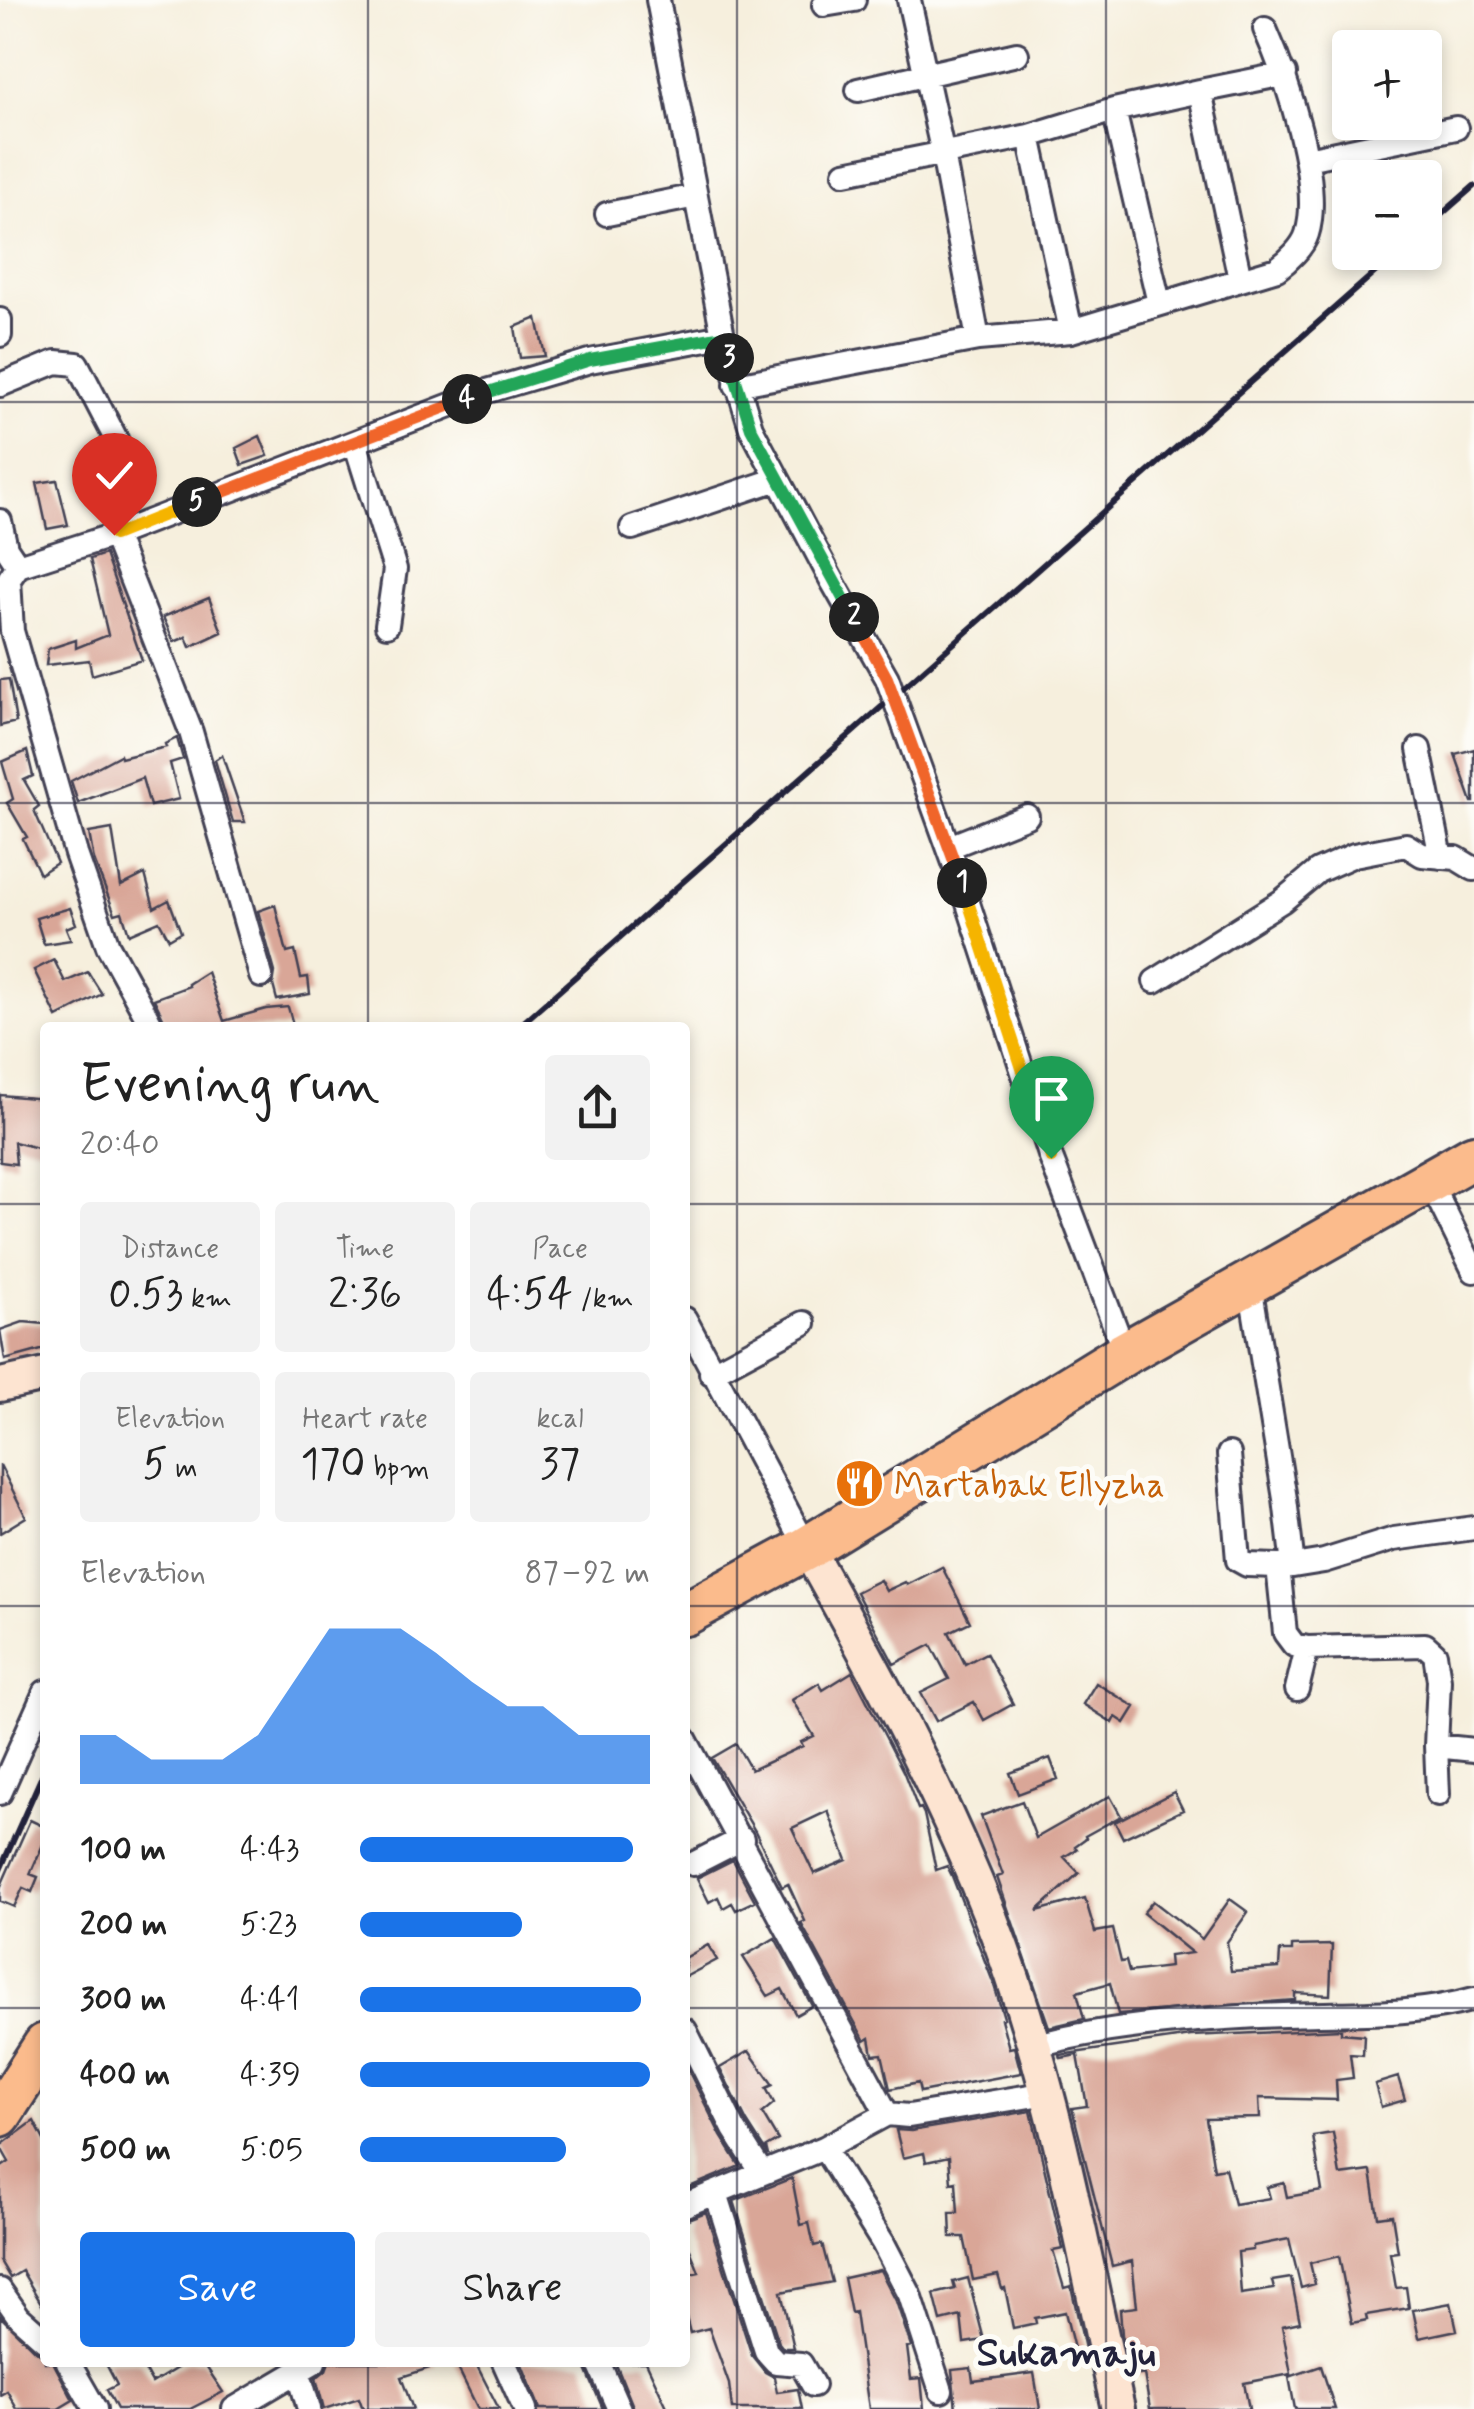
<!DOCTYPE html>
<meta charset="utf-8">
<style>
:root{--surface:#fff;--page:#f2f2f2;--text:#222;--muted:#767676;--accent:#1a73e8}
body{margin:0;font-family:Mynerve,sans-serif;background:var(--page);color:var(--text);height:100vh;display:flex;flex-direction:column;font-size:38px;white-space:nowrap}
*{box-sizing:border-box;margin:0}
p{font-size:32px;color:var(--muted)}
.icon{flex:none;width:55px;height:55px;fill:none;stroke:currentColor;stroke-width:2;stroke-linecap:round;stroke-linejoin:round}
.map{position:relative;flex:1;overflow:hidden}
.drawer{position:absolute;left:40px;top:1022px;width:650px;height:1345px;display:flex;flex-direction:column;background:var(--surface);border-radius:10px;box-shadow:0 5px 15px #0003}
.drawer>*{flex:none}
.buttons{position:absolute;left:1332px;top:30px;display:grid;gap:20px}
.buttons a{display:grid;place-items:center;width:110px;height:110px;border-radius:10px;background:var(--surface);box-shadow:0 5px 15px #0003;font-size:50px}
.pin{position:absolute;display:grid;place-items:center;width:85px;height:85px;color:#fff;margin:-102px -42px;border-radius:50% 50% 50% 0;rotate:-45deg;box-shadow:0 0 10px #0007}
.pin .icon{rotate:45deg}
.km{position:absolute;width:50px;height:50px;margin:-25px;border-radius:50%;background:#222;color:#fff;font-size:28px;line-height:50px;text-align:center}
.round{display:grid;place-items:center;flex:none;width:105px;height:105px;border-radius:10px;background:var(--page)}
.head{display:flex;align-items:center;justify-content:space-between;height:170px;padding:0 40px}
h1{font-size:55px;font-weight:600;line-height:75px}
.metrics{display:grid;grid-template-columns:repeat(3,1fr);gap:15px;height:170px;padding:10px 40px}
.metrics div{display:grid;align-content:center;border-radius:10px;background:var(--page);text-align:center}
.metrics b{font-size:42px;font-weight:600}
.metrics small{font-size:28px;font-weight:400}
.metrics p{font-size:28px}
.chart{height:280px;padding:20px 40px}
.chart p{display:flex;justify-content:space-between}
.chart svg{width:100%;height:180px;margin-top:10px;fill:var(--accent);opacity:.7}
.action{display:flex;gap:20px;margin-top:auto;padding:20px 40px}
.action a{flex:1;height:115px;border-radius:10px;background:var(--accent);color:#fff;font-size:40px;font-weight:600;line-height:115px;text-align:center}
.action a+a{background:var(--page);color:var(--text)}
ul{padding:0 40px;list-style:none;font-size:32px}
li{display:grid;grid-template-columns:160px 120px 1fr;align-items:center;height:75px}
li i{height:25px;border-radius:12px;background:var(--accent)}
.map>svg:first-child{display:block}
.building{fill:#d9a697;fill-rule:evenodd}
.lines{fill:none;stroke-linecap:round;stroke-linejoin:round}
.street-casing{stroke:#424153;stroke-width:28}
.secondary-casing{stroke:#424153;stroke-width:38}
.highway-casing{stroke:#424153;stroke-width:48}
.street{stroke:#fff;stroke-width:22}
.secondary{stroke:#fde4d1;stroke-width:32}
.highway{stroke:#fbbb8c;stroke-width:42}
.rail{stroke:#22223b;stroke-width:6}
.split-1-casing{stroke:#fff;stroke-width:20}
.split-2-casing{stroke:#fff;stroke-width:20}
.split-3-casing{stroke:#fff;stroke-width:20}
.split-4-casing{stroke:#fff;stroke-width:20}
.split-5-casing{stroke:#fff;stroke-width:20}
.split-6-casing{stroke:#fff;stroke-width:20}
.split-1{stroke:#f5b400;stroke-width:12}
.split-2{stroke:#f0652b;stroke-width:12}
.split-3{stroke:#22a559;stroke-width:12}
.split-4{stroke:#22a559;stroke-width:12}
.split-5{stroke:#f0652b;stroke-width:12}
.split-6{stroke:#f5b400;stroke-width:12}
.grid{fill:none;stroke:#22223b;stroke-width:2.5;stroke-opacity:0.55}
.labels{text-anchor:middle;stroke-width:10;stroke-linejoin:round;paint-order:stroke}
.food-label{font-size:35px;fill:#c56008;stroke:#fdfcf7;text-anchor:start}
.quarter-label{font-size:40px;font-weight:bold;fill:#22223b;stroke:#fdfcf7}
</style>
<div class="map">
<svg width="1474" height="2409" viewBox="0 0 1474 2409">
<rect width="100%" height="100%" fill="#fdfcf7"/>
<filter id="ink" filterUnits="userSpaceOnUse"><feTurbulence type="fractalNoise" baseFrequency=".01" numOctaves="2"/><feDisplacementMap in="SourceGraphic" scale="20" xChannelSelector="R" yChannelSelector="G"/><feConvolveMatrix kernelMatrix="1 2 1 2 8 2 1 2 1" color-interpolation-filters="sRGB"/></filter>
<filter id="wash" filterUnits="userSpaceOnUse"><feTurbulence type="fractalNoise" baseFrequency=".0048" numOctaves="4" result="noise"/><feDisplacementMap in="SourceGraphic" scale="40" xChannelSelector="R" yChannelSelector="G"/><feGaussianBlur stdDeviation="2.25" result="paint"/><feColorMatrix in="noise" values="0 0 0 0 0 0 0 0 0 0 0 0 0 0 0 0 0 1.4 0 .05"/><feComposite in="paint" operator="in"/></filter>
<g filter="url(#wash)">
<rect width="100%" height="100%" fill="#f6efdd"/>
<g id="blocks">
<!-- building -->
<path class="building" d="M537,318L545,356L520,358L515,327Z
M260,436L268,456L242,465L236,448Z
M57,480L68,525L47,529L37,483Z
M105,554L142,660L92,675L89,660L46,665L48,649L76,640V648L108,635L90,559Z
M209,598L222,632L190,647L186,637L174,642L163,617Z
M9,679L16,722L0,726V680Z
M177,738L183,759L170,763L179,799L150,806L142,778L78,803L71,781L120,755L121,758L166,747L165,744Z
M1474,749V802H1472L1455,754Z
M27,751L33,776L24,780L39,806L34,810L57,863L40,874L23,839L27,837L7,803L13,799L2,762Z
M222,755L245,822H233L215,760Z
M112,829L121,886L145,874L154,908L169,900L181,932L169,939L159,921L129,934L122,912L115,914L94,860L89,833Z
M275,905L287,953L295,951L301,978L308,977L310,994L277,1000L273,985L275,972L258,911Z
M70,908L76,924L66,928L71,940L44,944L36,918Z
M54,960L65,982L88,972L102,994L57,1017L34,970Z
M207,972L224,1021L266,1009L288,1007L294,1028H168L154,999L189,986L188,984Z
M0,1095L45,1099V1150L14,1142L16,1164L0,1162Z
M23,1322L45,1324V1349L5,1360L0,1330Z
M0,1465L26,1517L0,1533Z
M942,1567L970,1622L949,1632L965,1664L986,1653L1013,1704L984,1720L974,1702L936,1721L921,1693L949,1679L931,1645L894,1664L856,1592L880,1580L886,1591L905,1582L907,1585Z
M852,1672L904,1773L918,1809L921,1808L924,1814L936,1870L947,1866L952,1876L993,1982L1004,2018L1001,2019L1009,2048L1014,2047L1021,2073L920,2092L918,2083L890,2089L882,2054L873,2055L870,2038L865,2041L801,1923L805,1921L788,1884L782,1887L755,1831L712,1758L736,1744L751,1770L803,1746L801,1742L814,1736L792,1700L819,1683L823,1690ZM828,1811L847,1860L814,1874L792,1828Z
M1096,1683L1135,1707L1125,1723L1116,1717L1113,1723L1083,1704Z
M1050,1758L1058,1779L1018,1794L1010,1773Z
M1174,1792L1183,1810L1123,1838L1115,1822Z
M1110,1796L1121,1816L1085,1836L1086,1838L1075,1846L1077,1849L1064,1857L1079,1873L1037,1911L1085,1898L1095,1932L1113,1929L1121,1962L1126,1961L1129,1972L1170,1967L1169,1956L1192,1953L1143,1913L1153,1901L1202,1939L1230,1899L1248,1912L1227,1942L1231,1971L1279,1968L1280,1951H1292V1946L1332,1945L1330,1995L1295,1993V2000L1118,2014L1110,1983L1077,1992L1084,2019L1049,2027L997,1877L1003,1875L981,1816L1022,1801L1036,1838Z
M30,1820L45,1827V1840L30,1874L38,1877L32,1892L23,1888L14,1907L0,1901V1888Z
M733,1860L755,1901L736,1910L732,1903L723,1908L718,1897L709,1902L697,1878Z
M775,1938L812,2006L796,2015L782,1989L768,1996L743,1957Z
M708,1945L717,1960L685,1977V1958Z
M1341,2029V2033L1364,2035L1363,2055L1350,2054L1353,2078L1336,2080L1337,2100L1259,2098L1260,2118L1206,2119L1214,2170L1225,2168L1234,2204L1270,2198L1267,2187L1284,2183L1287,2197L1322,2191L1313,2136L1333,2133L1340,2175L1371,2171L1378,2217L1392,2215L1398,2252L1390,2253L1396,2288L1406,2287L1409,2308L1366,2315L1367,2320L1352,2323L1339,2256L1310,2263L1315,2284L1301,2288L1289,2239L1253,2246V2250L1238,2252L1241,2294L1274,2289L1272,2281L1291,2278L1300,2322L1282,2326L1291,2374L1244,2383L1249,2409H1150L1144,2374L1140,2375L1135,2349L1126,2351L1122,2335L1120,2309L1137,2307L1132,2261L1112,2266L1072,2108L1087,2106L1078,2055L1061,2058L1060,2055L1191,2036Z
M749,2051L773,2085L766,2088L774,2103L762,2113L778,2140L766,2147L768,2155L747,2122L720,2068Z
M685,2064L721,2136L740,2166L685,2189Z
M1398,2077L1405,2100L1381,2107L1375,2084Z
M1031,2111L1063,2249L1053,2251L1064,2288L1071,2286L1087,2358L1077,2361L1065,2312L1035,2318L1036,2323L1013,2328L1005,2288L1002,2289L998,2275L973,2280L964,2237H951L950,2213H958L956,2182L951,2183L949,2157L926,2162L924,2153L903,2158L896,2130L911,2131Z
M34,2121L45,2142V2310L22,2271L10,2278L0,2261V2168L9,2162L0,2146Z
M792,2178L801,2225L809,2223L814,2246L822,2244L832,2282L781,2292L794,2348H783L779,2343L734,2201Z
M706,2212L752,2356L765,2372L774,2377L777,2392L798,2389L802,2409H732L729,2384L709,2328L690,2333L685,2313V2275L699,2272L685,2237V2220Z
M880,2270L896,2301L911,2346L907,2347L911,2379L921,2378L924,2409H869L855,2312L851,2313L844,2278Z
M968,2278L984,2340L964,2343L961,2316L941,2321L934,2294L955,2289L953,2282Z
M1451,2303L1457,2330L1419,2338L1413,2310Z
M0,2316L35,2351L45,2355V2362H53L73,2400L58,2409H17L7,2391L0,2395Z
M105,2362H140L152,2383L187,2362H203L223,2392L190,2409H117L107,2390L117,2385Z
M329,2362H435L436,2366L401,2377L413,2409H363L359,2398L324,2409L316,2378L326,2370Z
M455,2362H475L499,2409H478Z
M521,2362H583L603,2409H540Z
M615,2362H646L668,2409H634Z
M1321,2366L1335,2409H1295L1289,2377Z
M971,2368L973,2381L1034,2373L1040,2409H956L952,2370Z"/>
</g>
</g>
<g filter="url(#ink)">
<use href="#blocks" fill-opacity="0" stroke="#424153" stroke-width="2.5"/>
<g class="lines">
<defs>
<path id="street" d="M658,0L723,336L751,428L832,581L887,678L962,885L1051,1158L1125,1353
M909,0L943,154L978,339
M824,5L854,0
M858,90L1017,54
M1114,110L1159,303
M1029,136L1071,331
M1307,159L1456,128
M845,173L1029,136L1114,110L1200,91
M607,214L696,196
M1240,279L1200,91L1285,74
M0,320V335
M0,385L56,362L77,364L116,439
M736,385L978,339L1071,331L1277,269C1288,261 1303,247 1307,234C1323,183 1286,76 1265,29
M355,442L395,569L387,625
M0,521L6,548L18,566
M632,528L778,479
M114,535L191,732L261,976
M1419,749L1441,857
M949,847L1027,816
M1155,981L1282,901L1318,871L1354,855L1406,845L1422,855L1456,858L1474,869
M153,1028L108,946L76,854L12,631L9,579L18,566L114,535L487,391L590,361L723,336
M1430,1182L1474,1271
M1250,1284L1285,1499L1293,1566L1324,1561L1394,1539L1474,1528
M685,1319L807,1548
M711,1373L804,1323
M1229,1454L1238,1560L1247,1565L1278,1566
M1293,1566H1278L1285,1633L1294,1645L1307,1648L1425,1645L1435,1654L1439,1680L1436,1746L1438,1794
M1297,1689L1307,1648
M685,1739L887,2114
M1436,1746L1474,1750
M0,1793L45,1692
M693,1864L742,1839
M685,2030L734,2129L762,2173
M1034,2046C1109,2025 1205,2018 1284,2015C1349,2012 1411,2017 1474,1999
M824,2148L883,2243L910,2295L941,2391
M716,2193L766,2351L776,2362L801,2364L813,2385
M685,2205L824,2148L887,2114L909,2116L1048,2093
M0,2290L19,2317L45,2340
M68,2362L95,2409
M504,2362L525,2409
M598,2362L619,2409
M298,2370L309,2409
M234,2409L314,2362"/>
<path id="secondary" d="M0,1385L45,1375
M807,1548C874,1667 940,1789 990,1916C1053,2075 1081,2243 1118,2409"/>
<path id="highway" d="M685,1614L807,1548L1125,1353L1474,1156
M0,2115L45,2045"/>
</defs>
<!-- street casing -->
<use href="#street" class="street-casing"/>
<!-- secondary casing -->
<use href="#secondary" class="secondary-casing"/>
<!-- highway casing -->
<use href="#highway" class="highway-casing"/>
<!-- street -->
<use href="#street" class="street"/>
<!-- secondary -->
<use href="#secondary" class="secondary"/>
<!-- highway -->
<use href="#highway" class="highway"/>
<!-- rail -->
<path class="rail" d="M1425,229L1474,186
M517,1028L1398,252
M0,1870L45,1769"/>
</g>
</g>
<g class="lines" filter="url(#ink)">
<defs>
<path id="split-1" d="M962,883L1051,1158"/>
<path id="split-2" d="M854,617L887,678L962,883"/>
<path id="split-3" d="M729,358L751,428L854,617"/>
<path id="split-4" d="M467,399L590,360L723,336L729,358"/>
<path id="split-5" d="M197,502L467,399"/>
<path id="split-6" d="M114,535L197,502"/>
</defs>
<!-- split-1 casing -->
<use href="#split-1" class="split-1-casing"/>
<!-- split-2 casing -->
<use href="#split-2" class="split-2-casing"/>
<!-- split-3 casing -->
<use href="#split-3" class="split-3-casing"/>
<!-- split-4 casing -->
<use href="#split-4" class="split-4-casing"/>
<!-- split-5 casing -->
<use href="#split-5" class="split-5-casing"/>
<!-- split-6 casing -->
<use href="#split-6" class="split-6-casing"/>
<!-- split-1 -->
<use href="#split-1" class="split-1"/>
<!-- split-2 -->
<use href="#split-2" class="split-2"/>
<!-- split-3 -->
<use href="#split-3" class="split-3"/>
<!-- split-4 -->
<use href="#split-4" class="split-4"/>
<!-- split-5 -->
<use href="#split-5" class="split-5"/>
<!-- split-6 -->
<use href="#split-6" class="split-6"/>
</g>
<!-- grid -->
<path class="grid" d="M368,0V1028M737,0V2409M1106,0V2409M0,402H1474M0,803H1474M0,1204H45M685,1204H1474M0,1606H45M685,1606H1474M0,2008H45M685,2008H1474M368,2362V2409"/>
<!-- icons -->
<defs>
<symbol id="restaurant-disc" viewBox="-11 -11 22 22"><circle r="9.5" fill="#e8710a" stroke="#fdfcf7"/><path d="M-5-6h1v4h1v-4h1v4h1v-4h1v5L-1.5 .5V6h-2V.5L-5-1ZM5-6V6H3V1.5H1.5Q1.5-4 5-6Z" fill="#fff"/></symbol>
</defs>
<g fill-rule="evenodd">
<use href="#restaurant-disc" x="832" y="1456" width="55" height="55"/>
</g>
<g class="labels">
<!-- food labels -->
<g class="food-label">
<text x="894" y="1496">Martabak Ellyzha</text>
</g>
<!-- quarter labels -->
<g class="quarter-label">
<text x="1066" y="2365">Sukamaju</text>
</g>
</g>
</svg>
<div class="buttons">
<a>+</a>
<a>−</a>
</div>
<div class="pin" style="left:1051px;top:1158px;background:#1e9e55"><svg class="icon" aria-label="arrive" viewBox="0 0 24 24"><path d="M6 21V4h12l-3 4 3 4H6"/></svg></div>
<div class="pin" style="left:114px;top:535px;background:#d93025"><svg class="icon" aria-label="check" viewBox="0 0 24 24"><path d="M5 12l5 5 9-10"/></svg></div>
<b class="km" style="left:962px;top:883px">1</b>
<b class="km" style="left:854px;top:617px">2</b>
<b class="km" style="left:729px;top:358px">3</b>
<b class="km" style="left:467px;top:399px">4</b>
<b class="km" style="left:197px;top:502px">5</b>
<section class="drawer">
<div class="head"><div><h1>Evening run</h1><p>20:40</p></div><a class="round"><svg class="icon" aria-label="share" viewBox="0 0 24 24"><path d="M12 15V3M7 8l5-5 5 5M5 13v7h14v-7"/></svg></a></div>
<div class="metrics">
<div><p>Distance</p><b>0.53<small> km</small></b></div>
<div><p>Time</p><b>2:36</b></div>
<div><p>Pace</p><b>4:54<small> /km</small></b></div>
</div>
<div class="metrics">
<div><p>Elevation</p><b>5<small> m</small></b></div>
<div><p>Heart rate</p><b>170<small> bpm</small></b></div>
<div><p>kcal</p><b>37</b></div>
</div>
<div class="chart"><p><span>Elevation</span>87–92 m</p>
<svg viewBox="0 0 160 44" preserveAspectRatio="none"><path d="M0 44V32L10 32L20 38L30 38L40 38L50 32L60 19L70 6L80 6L90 6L100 12L110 19L120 25L130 25L140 32L150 32L160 32V44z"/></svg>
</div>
<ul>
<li><b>100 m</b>4:43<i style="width:94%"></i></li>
<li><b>200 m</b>5:23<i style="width:56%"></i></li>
<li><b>300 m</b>4:41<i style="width:97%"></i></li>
<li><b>400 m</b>4:39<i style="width:100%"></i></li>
<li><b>500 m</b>5:05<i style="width:71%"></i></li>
</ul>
<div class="action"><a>Save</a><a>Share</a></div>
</section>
</div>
